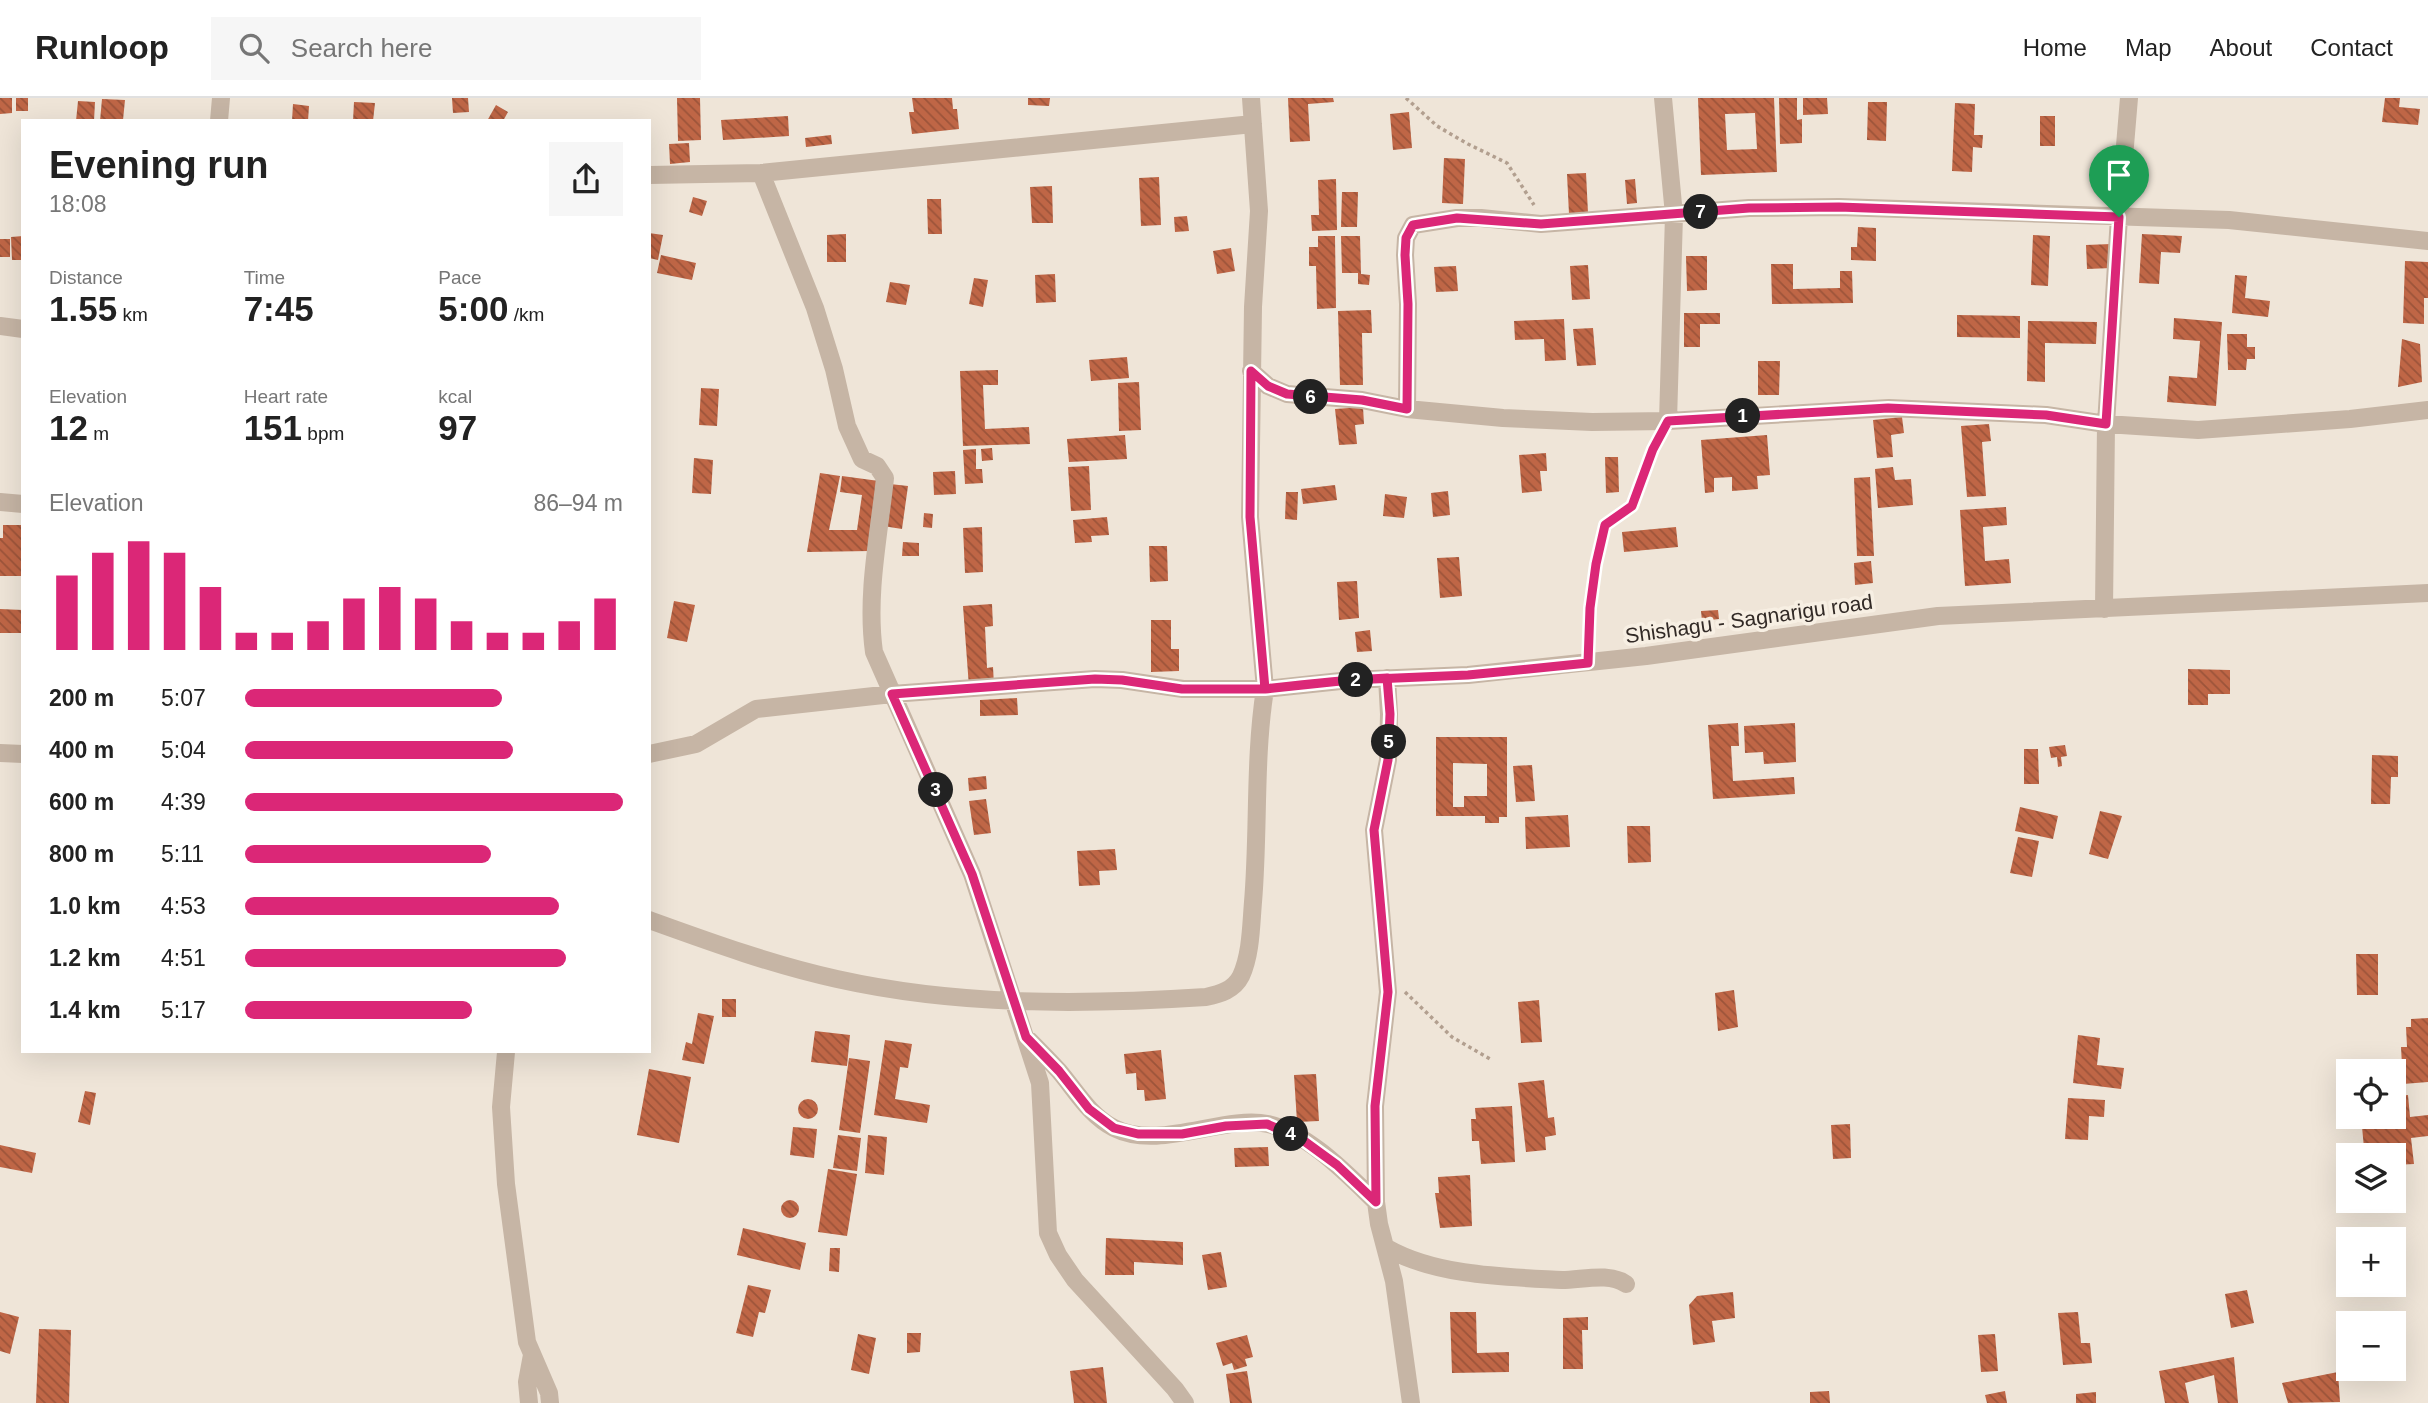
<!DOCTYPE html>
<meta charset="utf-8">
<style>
:root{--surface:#fff;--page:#f6f6f6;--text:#222;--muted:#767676;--line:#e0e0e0;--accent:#db2777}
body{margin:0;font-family:Helvetica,sans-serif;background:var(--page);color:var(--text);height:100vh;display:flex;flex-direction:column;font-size:26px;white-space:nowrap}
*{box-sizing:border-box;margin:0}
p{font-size:23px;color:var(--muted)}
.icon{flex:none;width:38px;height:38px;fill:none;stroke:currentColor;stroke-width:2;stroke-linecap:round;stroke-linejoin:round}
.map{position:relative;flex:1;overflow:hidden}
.sheet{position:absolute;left:21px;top:21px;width:630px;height:934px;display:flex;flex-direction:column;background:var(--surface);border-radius:0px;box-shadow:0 7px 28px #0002}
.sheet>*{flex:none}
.controls{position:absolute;left:2336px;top:961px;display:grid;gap:14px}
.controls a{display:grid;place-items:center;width:70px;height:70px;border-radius:0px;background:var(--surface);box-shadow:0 7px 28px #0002;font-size:35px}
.pin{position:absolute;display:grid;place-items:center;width:60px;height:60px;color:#fff;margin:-72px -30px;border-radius:50% 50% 50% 0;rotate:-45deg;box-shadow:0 0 7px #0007}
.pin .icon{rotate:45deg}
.km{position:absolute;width:35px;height:35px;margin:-18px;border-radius:50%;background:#222;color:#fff;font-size:19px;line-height:35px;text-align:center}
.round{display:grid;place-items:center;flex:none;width:74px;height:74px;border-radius:0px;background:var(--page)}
.headline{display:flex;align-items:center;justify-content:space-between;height:119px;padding:0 28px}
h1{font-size:38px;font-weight:700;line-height:52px}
.figures{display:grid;grid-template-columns:repeat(3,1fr);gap:10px;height:119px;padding:7px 28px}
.figures div{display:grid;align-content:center}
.figures b{font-size:35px;font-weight:700}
.figures small{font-size:19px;font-weight:400}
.figures p{font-size:19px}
.chart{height:196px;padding:14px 28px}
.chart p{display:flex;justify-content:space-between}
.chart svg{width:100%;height:126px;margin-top:7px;stroke:var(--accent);stroke-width:6}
ul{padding:0 28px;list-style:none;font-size:23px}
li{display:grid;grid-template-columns:112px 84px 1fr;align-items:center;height:52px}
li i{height:18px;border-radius:9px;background:var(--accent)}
header{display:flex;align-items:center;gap:42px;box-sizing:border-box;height:98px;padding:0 35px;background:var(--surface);border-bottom:2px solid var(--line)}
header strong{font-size:33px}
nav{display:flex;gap:38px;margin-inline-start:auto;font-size:24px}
.search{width:490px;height:63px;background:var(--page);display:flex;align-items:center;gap:18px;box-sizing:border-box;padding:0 24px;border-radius:0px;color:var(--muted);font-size:26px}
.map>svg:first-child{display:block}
.building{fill:url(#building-back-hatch);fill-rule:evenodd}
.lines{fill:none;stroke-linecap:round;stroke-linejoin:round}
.path{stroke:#b29f8f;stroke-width:3.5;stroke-dasharray:3.5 3.5;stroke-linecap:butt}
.street{stroke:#c6b5a5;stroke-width:18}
.route-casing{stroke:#fff;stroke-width:14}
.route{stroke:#db2777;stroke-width:9}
.labels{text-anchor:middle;stroke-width:7;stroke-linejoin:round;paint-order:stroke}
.street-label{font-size:21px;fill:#322a26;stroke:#f7efe3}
</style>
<header>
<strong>Runloop</strong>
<div class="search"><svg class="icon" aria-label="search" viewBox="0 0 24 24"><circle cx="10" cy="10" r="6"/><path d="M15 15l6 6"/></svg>Search here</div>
<nav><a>Home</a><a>Map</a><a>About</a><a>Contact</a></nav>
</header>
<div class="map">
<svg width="2428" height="1305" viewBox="0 0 2428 1305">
<defs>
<pattern id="building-back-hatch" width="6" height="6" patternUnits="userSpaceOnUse" patternTransform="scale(1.75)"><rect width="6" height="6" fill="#bf6646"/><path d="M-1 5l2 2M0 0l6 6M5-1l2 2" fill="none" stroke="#9c543a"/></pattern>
</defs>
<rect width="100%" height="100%" fill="#efe5d8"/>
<!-- building -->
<path class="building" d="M0,0H12V15L0,16Z
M16,0H28V13H16Z
M452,0H468L469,14L453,15Z
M677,0H700L701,42L678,43Z
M912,0H952L953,11H957L959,31L912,36L909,14H914Z
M1028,0H1050L1049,8L1028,7Z
M1288,0H1333L1334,4L1308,6L1310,43L1290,44Z
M1698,0H1774L1777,74L1701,77ZM1755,15L1757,51L1727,52L1725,16Z
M1779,0H1797V22L1802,21V45L1780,46Z
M1803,0H1827L1828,16L1803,17Z
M2385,0H2400L2399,9L2420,11L2418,27L2382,24Z
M102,1L125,2L123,22L100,23Z
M78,3L95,4L94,23H76Z
M354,4L375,5L373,23H353Z
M1868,4H1887L1886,43L1867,42Z
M1955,5L1975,6L1974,37H1983L1982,50L1973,49L1972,74L1952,73Z
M293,6L309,8L308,23H292Z
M496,7L508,14L503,23H487Z
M1409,14L1412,50L1393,52L1390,16Z
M788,18L789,38L723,42L721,22Z
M2040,18H2055V48H2040Z
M831,37L832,46L806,49L805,40Z
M689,45L690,64L670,66L669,46Z
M1444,60L1465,61L1463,106L1442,105Z
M1586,75L1588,115L1569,116L1567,76Z
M1159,79L1161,127L1141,128L1139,80Z
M1336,81L1337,132L1312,133L1311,117H1319L1318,82Z
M1635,81L1637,105L1627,106L1625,82Z
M1052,88L1053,125H1032L1030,89Z
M1342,94H1358L1357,129H1341Z
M693,99L707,103L702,118L689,114Z
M927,101H941L942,136H928Z
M1187,118L1189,133L1175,134L1174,119Z
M1858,129L1876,130V163L1851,162V149H1857Z
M649,135L663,137L658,162L649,160Z
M846,136V164H827V137Z
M2142,136L2182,138L2180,155L2161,154L2159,186L2139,185Z
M2033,137L2050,138L2048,188L2031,187Z
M23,138V162H12L11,139Z
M1318,138H1335L1336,210L1317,211L1316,168H1309V149H1318Z
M1341,138H1360L1361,176L1370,177L1369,187L1358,186V175H1342Z
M0,141H10V159H0Z
M2111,146L2112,170L2087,171L2086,147Z
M1231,150L1235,173L1217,176L1213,153Z
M661,157L696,165L692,182L657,175Z
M1686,158H1707V192L1687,193Z
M2405,163L2428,164V200H2424V226L2403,225Z
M1771,166H1793V191L1840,190V173H1852L1853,205L1772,206Z
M1588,167L1590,201L1572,202L1570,168Z
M1456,168L1458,193L1436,194L1434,169Z
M1055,176L1056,204L1036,205L1035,177Z
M2235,177L2247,178L2245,200L2270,203L2268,219L2232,215Z
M974,180L988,182L983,209L969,206Z
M890,184L910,187L906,207L886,204Z
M1371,212L1372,235H1362L1363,287H1340L1338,213Z
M1684,215H1720V226H1700V249H1684Z
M1957,217L2020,218V240L1957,239Z
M2174,220L2222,224L2216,308L2167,304L2169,278L2197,280L2200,243L2173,241Z
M1564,221L1566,262L1545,263L1544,241L1515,242L1514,223Z
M2028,223L2097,224L2096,246L2045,245V284L2027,283Z
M1593,230L1596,267L1577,268L1573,231Z
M2227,236H2247V249H2255V261H2247L2246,272H2228Z
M2402,241L2420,246L2422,284L2398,289Z
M1127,259L1129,280L1091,283L1089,262Z
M1758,263H1780L1779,297H1758Z
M998,272V287H983L985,331L1029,329L1030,346L963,348L960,273Z
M1139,284L1141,332L1119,333L1118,285Z
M701,290L719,291L717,328L699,327Z
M1363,309L1364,326L1355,327L1357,346L1339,347L1335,311Z
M1902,319L1904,335L1891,337L1893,359L1877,360L1873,322Z
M1989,326L1991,343L1982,344L1986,398L1967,399L1961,328Z
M1125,337L1127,361L1069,364L1067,341Z
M1767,337L1770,377L1757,378L1758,391L1732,393V379L1714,380V394L1705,395L1701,342Z
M992,350L993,362L982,363L981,351Z
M976,351V371H982L983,385L965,386L963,352Z
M1546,355L1547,373H1540L1542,393L1522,395L1519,357Z
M1605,359H1618L1619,394L1606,395Z
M694,360L713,362L711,396L692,395Z
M1089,368L1091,412L1071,413L1068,369Z
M1893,369L1895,382L1911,381L1913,407L1878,410L1875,371Z
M955,373L956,396L934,397L933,374Z
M820,375L840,378L829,432H857L862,397L840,394L842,378L879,383L870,453L807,454Z
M1870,379L1874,458H1857L1854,380Z
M890,386L908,388L902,431L883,428Z
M1335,387L1337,402L1303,406L1301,391Z
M1448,393L1450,417L1433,419L1431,395Z
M1286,394H1298L1297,422L1285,421Z
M1385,396L1407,399L1404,420L1383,418Z
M2006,409L2007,427L1983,429L1985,463L2009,461L2011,485L1965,488L1960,412Z
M924,415L933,416L932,430L923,429Z
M1107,419L1109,437L1091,438L1092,444L1075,445L1073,422Z
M3,427H23V478H0V440H3Z
M982,429L983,474L965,475L963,430Z
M1676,429L1678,449L1624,454L1622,434Z
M903,444L919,445V458H902Z
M1149,448H1167L1168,483L1150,484Z
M1459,459L1462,498L1440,500L1437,460Z
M1871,463L1873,485L1855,487L1854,465Z
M1357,483L1359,520L1339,522L1337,484Z
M674,503L695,507L687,544L667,540Z
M992,506L993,528L985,529L987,570L993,569L994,587L969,589L963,508Z
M0,511L23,512V535H0Z
M1718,512L1719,521L1702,523L1701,513Z
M1151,522H1171V551H1179V573L1151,574Z
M1370,532L1372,553L1357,554L1355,534Z
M2188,571L2230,572V596H2208V607H2188Z
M1017,600L1018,617L980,618V602Z
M1738,625L1739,648H1731L1733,683L1794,679L1795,696L1713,701L1708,627Z
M1795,625L1796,664L1764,666L1763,654L1745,655L1744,628Z
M1436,639H1507V719H1499V725H1485V718H1436ZM1453,665L1487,666V698H1464V709H1453Z
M2065,647L2067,658L2061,659L2062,668L2058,669L2057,659L2051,660L2049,649Z
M2024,651H2038L2039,686H2024Z
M2372,657L2398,658V679H2391L2390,706H2371Z
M1532,667L1535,703L1516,704L1513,668Z
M986,678L987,691L969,693L968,680Z
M986,701L991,735L974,737L969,703Z
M2020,709L2058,718L2053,741L2015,733Z
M2100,713L2122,718L2108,761L2089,756Z
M1568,717L1570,749L1526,751L1525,719Z
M1627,728H1650L1651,764L1628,765Z
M2018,739L2039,743L2032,779L2010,775Z
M1115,751L1117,772L1099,773L1100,787L1079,788L1077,753Z
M2356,856H2378V897H2357Z
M1734,892L1738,929L1718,933L1715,895Z
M722,901H736V919H722Z
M1539,902L1542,944L1521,945L1518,904Z
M698,915L714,918L704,966L682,962L686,944L692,946Z
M2428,920V984L2403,986L2401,949H2407L2406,929H2411V921Z
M815,933L850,937L847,968L811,964Z
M2078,937L2100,940L2097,967L2124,970L2121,991L2073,985Z
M885,942L912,946L908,970L900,969L895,1001L930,1007L927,1025L874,1017Z
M1161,952L1166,1001L1145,1003L1144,992H1137L1136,975L1126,976L1124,956Z
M849,960L870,963L860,1035L839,1032Z
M649,971L691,979L679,1045L637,1037Z
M1316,976L1319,1023L1297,1024L1294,977Z
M1544,982L1548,1020L1554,1019L1556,1037L1545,1039L1546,1052L1526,1054L1518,985Z
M85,993L96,995L90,1027L78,1024Z
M2408,997L2410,1019L2428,1017V1038L2411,1040L2414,1066L2394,1067V1057H2370L2369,1049L2364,1050L2361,1018H2394V998Z
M2068,1000L2105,1002L2104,1019L2089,1018L2088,1042L2065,1041Z
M798 1011a10 10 0 1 1 20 0a10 10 0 1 1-20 0Z
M1512,1008L1515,1064L1481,1066L1479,1043H1472L1471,1021H1476L1475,1010Z
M1850,1026L1851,1060L1833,1061L1831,1027Z
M793,1029L817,1031L814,1060L790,1057Z
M838,1037L861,1040L857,1073L833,1070Z
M868,1037L887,1039L884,1077L865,1075Z
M0,1047L36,1055L32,1075L0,1069Z
M1268,1049L1269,1068L1235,1069L1234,1050Z
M828,1071L857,1076L847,1138L818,1134Z
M1470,1077L1472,1128L1440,1130L1435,1095H1439L1438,1079Z
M781 1111a9 9 0 1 1 18 0a9 9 0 1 1-18 0Z
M743,1130L806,1145L800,1172L737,1157Z
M1106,1140L1183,1144V1167L1134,1164V1177H1105Z
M830,1150H840L839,1174L829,1173Z
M1221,1154L1227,1189L1208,1192L1202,1157Z
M748,1187L771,1192L765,1215L759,1214L753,1239L736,1235Z
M2247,1192L2254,1225L2231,1230L2225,1196Z
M1733,1194L1735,1220L1712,1223L1715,1244L1693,1247L1689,1207L1697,1198Z
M0,1214L19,1219L10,1256L0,1253Z
M1450,1214H1476L1477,1255L1509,1254V1274L1452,1275Z
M2078,1214L2081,1245H2090L2092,1265L2063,1267L2058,1215Z
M1588,1219V1232H1582L1583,1271H1563V1220Z
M39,1231L71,1232L69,1305H36Z
M907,1235H921L920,1254L907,1255Z
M858,1236L876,1240L869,1276L851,1272Z
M1995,1236L1998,1273L1981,1274L1978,1237Z
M1247,1237L1253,1259L1245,1261L1247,1268L1234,1272L1232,1265L1223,1268L1216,1245Z
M2234,1259L2238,1305H2218L2214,1277L2185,1285L2189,1305H2165L2159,1273Z
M1103,1269L1107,1305H1074L1070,1273Z
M1247,1273L1252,1305H1230L1226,1276Z
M2338,1274L2340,1304L2288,1305L2282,1285Z
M1829,1293L1830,1305H1810V1294Z
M2005,1293L2007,1305H1987L1985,1297Z
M2096,1294V1305H2076V1296Z"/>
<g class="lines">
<!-- path -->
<path class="path" d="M1406,0L1437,28L1468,46L1507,65L1534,107
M1589,547L1596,466L1605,427L1632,408L1659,340
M1405,894L1452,939L1492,962"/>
<!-- street -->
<path class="street" d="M1663,0L1674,117L1668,323
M219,23L221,0
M761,75L815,210L834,271L847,328L862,361L877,368L885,380C879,437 866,497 874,554L972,776L1040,985L1048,1135L1058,1157L1075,1182L1175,1291L1185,1305
M649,77L761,75L1253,26
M0,228L23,231
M1251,273L1268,288L1287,296L1362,302L1407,311L1503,320L1592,324L1668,323L1889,310L2046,317L2106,326L2198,332L2350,321L2428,312
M1407,311L1408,206L1405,157L1406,140L1413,127L1457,120H1481L1541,126L1749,110L1839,109L2229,122L2428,143
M0,404L23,406
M2104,511L2106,326L2119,119L2129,0
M1387,580L1389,616L1388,662L1374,732L1388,894L1375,1008L1376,1104L1379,1126L1394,1183L1411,1305
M0,655L23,656
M649,656L696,646L756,611L892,596L1095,581L1122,582L1183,591H1265L1250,419L1253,209L1259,113L1251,0
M649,822C710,844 773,867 837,881C958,908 1083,907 1206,899C1220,896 1234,892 1241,878C1251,856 1251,828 1253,804C1259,733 1254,662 1265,591L1350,582L1468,577L1646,558L1938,518L2428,495
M1029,942C1039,952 1049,962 1059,973C1076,993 1090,1018 1114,1030C1159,1053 1223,1017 1268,1026C1308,1035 1347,1076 1376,1104
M506,954L501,1009L506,1086L527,1244L549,1295L550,1305
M1387,1150C1436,1178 1506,1179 1562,1182C1582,1182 1609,1174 1626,1186
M529,1305L527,1284L532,1257"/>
</g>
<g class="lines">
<defs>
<path id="route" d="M2119,119L2106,326L2046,317L1888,310L1668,323L1653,351L1632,408L1605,427L1596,466L1590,510L1588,565L1468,577L1350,582L1265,591H1182L1122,582L1095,581L892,596L972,776L1026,939L1059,973L1089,1011L1114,1030L1138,1036H1182L1226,1028L1267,1026L1300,1040L1337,1067L1376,1104L1375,1008L1388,894L1374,732L1388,662L1390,616L1387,580C1346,582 1306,586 1265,591L1250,419L1251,273L1268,288L1287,296L1362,302L1407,311L1408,206L1405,157L1406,140L1413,127L1457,120L1541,126L1749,110L1839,109L2119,119"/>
</defs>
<!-- route casing -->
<use href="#route" class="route-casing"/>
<!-- route -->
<use href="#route" class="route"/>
</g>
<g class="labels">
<!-- street labels -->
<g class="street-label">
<text transform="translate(1749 521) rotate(-8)" y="7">Shishagu - Sagnarigu road</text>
</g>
</g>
</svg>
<div class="controls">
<a><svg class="icon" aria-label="locate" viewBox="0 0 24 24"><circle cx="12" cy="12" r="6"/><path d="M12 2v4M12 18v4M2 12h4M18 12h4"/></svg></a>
<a><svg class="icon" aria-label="layers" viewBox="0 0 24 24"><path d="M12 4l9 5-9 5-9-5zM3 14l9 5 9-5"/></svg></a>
<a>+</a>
<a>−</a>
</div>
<div class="pin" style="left:2119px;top:119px;background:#1e9e55"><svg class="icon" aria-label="arrive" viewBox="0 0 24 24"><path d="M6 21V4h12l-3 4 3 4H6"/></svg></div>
<b class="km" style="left:1743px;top:318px">1</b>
<b class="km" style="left:1356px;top:582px">2</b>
<b class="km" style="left:936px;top:692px">3</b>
<b class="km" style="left:1291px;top:1036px">4</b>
<b class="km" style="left:1389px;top:644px">5</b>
<b class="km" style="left:1311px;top:299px">6</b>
<b class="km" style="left:1701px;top:114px">7</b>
<section class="sheet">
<div class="headline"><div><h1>Evening run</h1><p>18:08</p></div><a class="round"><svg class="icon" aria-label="share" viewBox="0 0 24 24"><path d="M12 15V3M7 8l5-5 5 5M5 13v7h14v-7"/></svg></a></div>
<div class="figures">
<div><p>Distance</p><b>1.55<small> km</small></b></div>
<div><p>Time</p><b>7:45</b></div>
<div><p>Pace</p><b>5:00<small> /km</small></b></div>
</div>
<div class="figures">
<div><p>Elevation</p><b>12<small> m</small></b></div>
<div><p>Heart rate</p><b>151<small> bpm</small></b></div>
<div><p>kcal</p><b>97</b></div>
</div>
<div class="chart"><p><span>Elevation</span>86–94 m</p>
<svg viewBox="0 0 160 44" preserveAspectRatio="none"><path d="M5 44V18M15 44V10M25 44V6M35 44V10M45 44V22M55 44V38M65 44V38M75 44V34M85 44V26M95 44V22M105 44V26M115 44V34M125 44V38M135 44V38M145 44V34M155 44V26"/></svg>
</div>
<ul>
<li><b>200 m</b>5:07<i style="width:68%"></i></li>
<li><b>400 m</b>5:04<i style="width:71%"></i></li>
<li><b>600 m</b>4:39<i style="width:100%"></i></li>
<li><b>800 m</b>5:11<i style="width:65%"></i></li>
<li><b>1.0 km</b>4:53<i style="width:83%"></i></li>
<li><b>1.2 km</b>4:51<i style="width:85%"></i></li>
<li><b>1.4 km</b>5:17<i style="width:60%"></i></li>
</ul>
</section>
</div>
